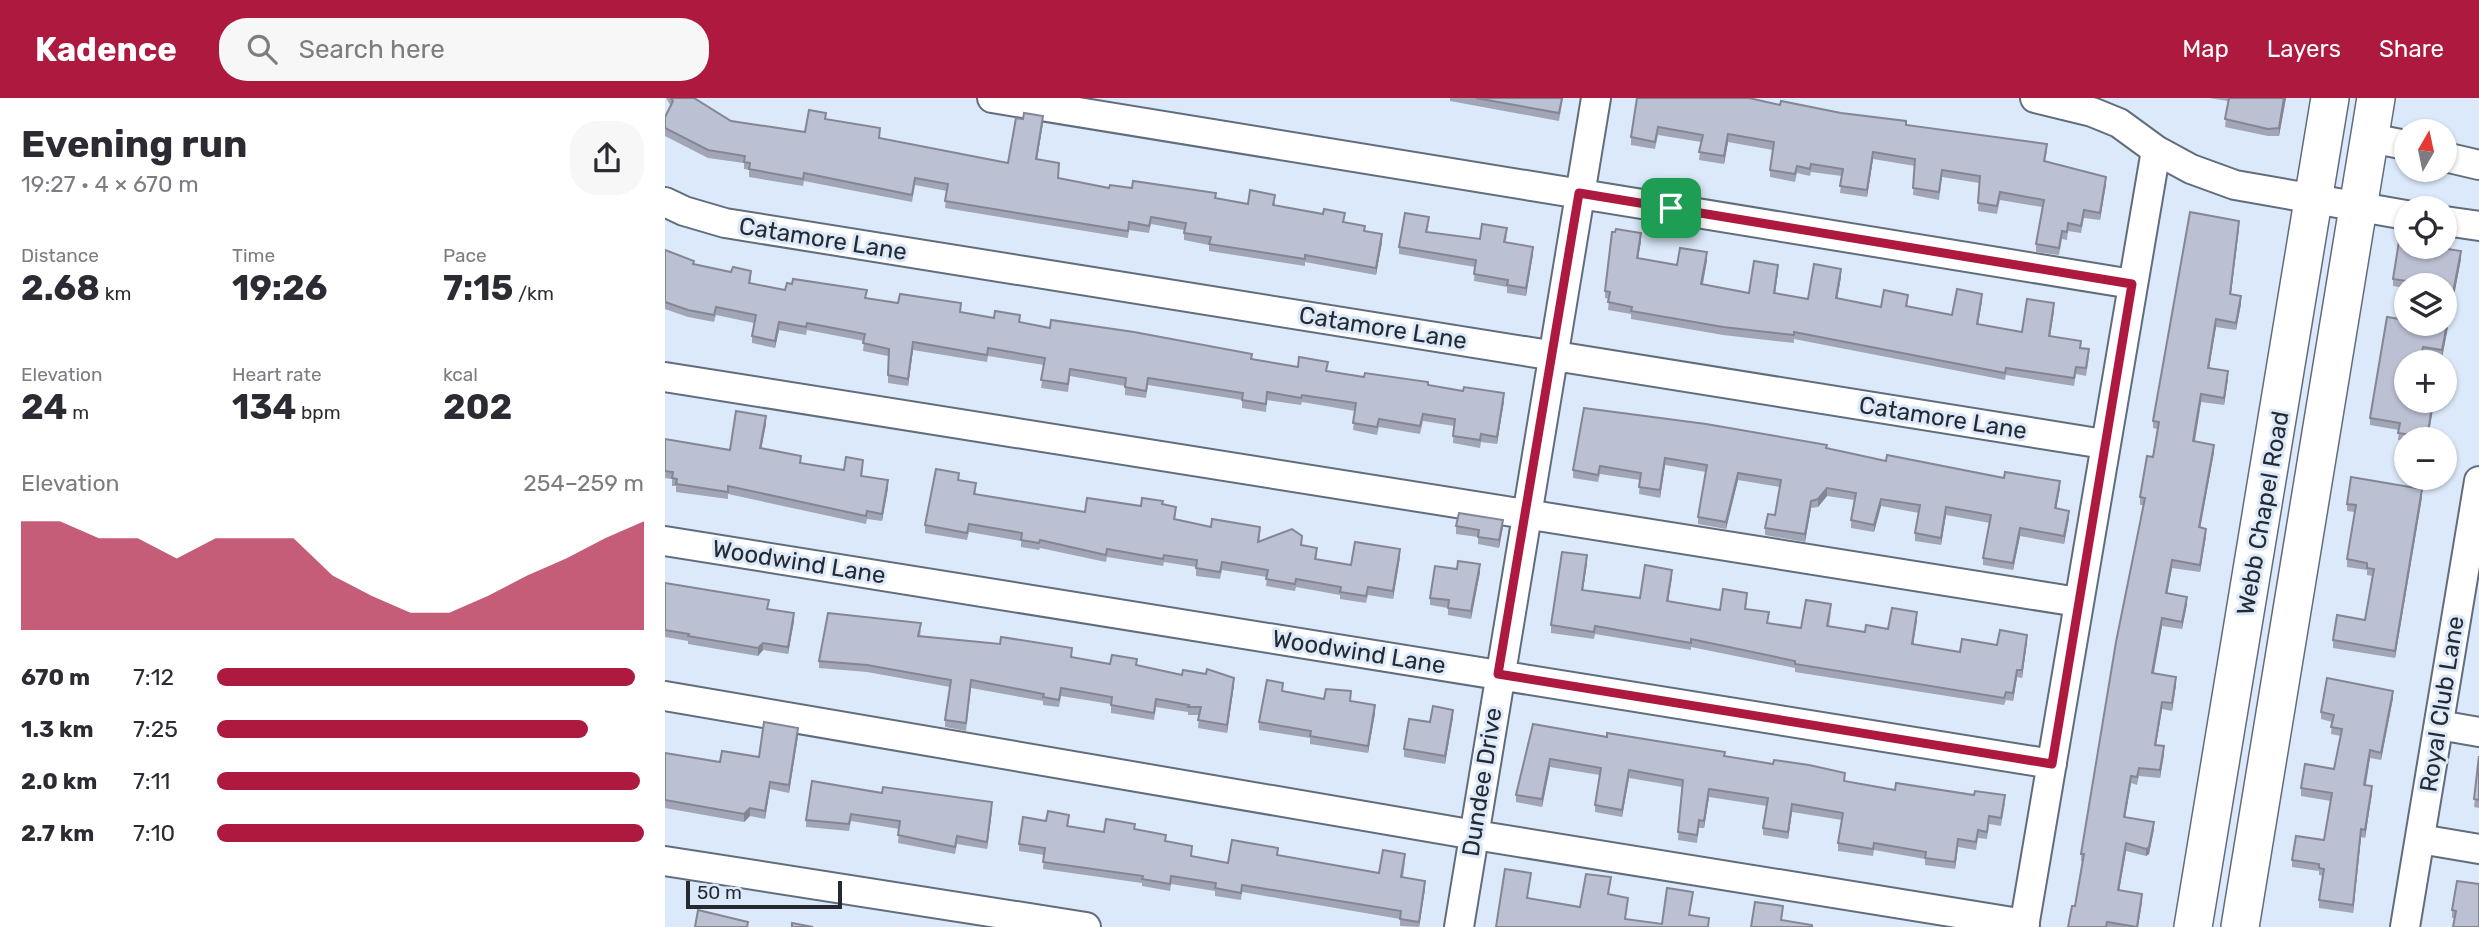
<!DOCTYPE html>
<meta charset="utf-8">
<style>
:root{--surface:#fff;--page:#f7f7f7;--text:#2b2b33;--muted:#7c7c81;--accent:#ad193f}
body{margin:0;font-family:Rubik,sans-serif;background:var(--page);color:var(--text);height:100vh;display:flex;flex-direction:column;font-size:26px;white-space:nowrap}
*{box-sizing:border-box;margin:0}
p{font-size:23px;color:var(--muted)}
.icon{flex:none;width:38px;height:38px;fill:none;stroke:currentColor;stroke-width:2;stroke-linecap:round;stroke-linejoin:round}
.map{position:relative;flex:1;overflow:hidden}
.side{display:flex;flex-direction:column;background:var(--surface);width:665px}
.side>*{flex:none}
.needle{width:46px;rotate:9deg}
.buttons{position:absolute;left:1729px;top:21px;display:grid;gap:14px}
.buttons a{display:grid;place-items:center;width:63px;height:63px;border-radius:50%;background:var(--surface);box-shadow:0 2px 5px #0004;font-size:35px}
.scale{position:absolute;left:21px;bottom:18px;width:156px;box-sizing:border-box;padding-left:7px;border:4px solid #252a31;border-top:0;font-size:19px;line-height:24px;white-space:nowrap;color:#252a31;-webkit-text-stroke:5px #dbe9fa;paint-order:stroke}
.pin{position:absolute;display:grid;place-items:center;width:60px;height:60px;color:#fff;margin:-30px;border-radius:14px;box-shadow:0 4px 10px #0006}
.round{display:grid;place-items:center;flex:none;width:74px;height:74px;border-radius:28px;background:var(--page)}
.headline{display:flex;align-items:center;justify-content:space-between;height:119px;padding:0 21px}
h1{font-size:38px;font-weight:700;line-height:52px}
.metrics{display:grid;grid-template-columns:repeat(3,1fr);gap:10px;height:119px;padding:7px 21px}
.metrics div{display:grid;align-content:center}
.metrics b{font-size:35px;font-weight:700}
.metrics small{font-size:19px;font-weight:400}
.metrics p{font-size:19px}
.chart{height:196px;padding:14px 21px}
.chart p{display:flex;justify-content:space-between}
.chart svg{width:100%;height:126px;margin-top:7px;fill:var(--accent);opacity:.7}
ul{padding:0 21px;list-style:none;font-size:23px}
li{display:grid;grid-template-columns:112px 84px 1fr;align-items:center;height:52px}
li i{height:18px;border-radius:9px;background:var(--accent)}
header{display:flex;align-items:center;gap:42px;box-sizing:border-box;height:98px;padding:0 35px;background:var(--accent);color:#fff}
header strong{font-size:33px}
nav{display:flex;gap:38px;margin-inline-start:auto;font-size:24px}
.search{width:490px;height:63px;background:var(--page);display:flex;align-items:center;gap:18px;box-sizing:border-box;padding:0 24px;border-radius:28px;color:var(--muted);font-size:26px}
main{display:flex;flex:1;min-height:0}
.map>svg:first-child{display:block}
.lines{fill:none;stroke-linecap:round;stroke-linejoin:round}
.minor-casing{stroke:#616d7c;stroke-width:32}
.major-casing{stroke:#616d7c;stroke-width:40}
.minor{stroke:#fff;stroke-width:28}
.major{stroke:#fff;stroke-width:37}
.wall{fill:#a2a5b5}
.shaded-wall{fill:#848694}
.building{fill:#bcc0d3;stroke:#848694;stroke-width:2}
.route-casing{stroke:#fff;stroke-width:14}
.route{stroke:#ad193f;stroke-width:9}
.labels{text-anchor:middle;stroke-width:6;stroke-linejoin:round;paint-order:stroke}
.street-label{font-size:24px;fill:#252a31;stroke:#dbe9fa}
</style>
<header>
<strong>Kadence</strong>
<div class="search"><svg class="icon" aria-label="search" viewBox="0 0 24 24"><circle cx="10" cy="10" r="6"/><path d="M15 15l6 6"/></svg>Search here</div>
<nav><a>Map</a><a>Layers</a><a>Share</a></nav>
</header>
<main>
<section class="side">
<div class="headline"><div><h1>Evening run</h1><p>19:27 · 4 × 670 m</p></div><a class="round"><svg class="icon" aria-label="share" viewBox="0 0 24 24"><path d="M12 15V3M7 8l5-5 5 5M5 13v7h14v-7"/></svg></a></div>
<div class="metrics">
<div><p>Distance</p><b>2.68<small> km</small></b></div>
<div><p>Time</p><b>19:26</b></div>
<div><p>Pace</p><b>7:15<small> /km</small></b></div>
</div>
<div class="metrics">
<div><p>Elevation</p><b>24<small> m</small></b></div>
<div><p>Heart rate</p><b>134<small> bpm</small></b></div>
<div><p>kcal</p><b>202</b></div>
</div>
<div class="chart"><p><span>Elevation</span>254–259 m</p>
<svg viewBox="0 0 160 44" preserveAspectRatio="none"><path d="M0 44V6L10 6L20 12L30 12L40 19L50 12L60 12L70 12L80 25L90 32L100 38L110 38L120 32L130 25L140 19L150 12L160 6V44z"/></svg>
</div>
<ul>
<li><b>670 m</b>7:12<i style="width:98%"></i></li>
<li><b>1.3 km</b>7:25<i style="width:87%"></i></li>
<li><b>2.0 km</b>7:11<i style="width:99%"></i></li>
<li><b>2.7 km</b>7:10<i style="width:100%"></i></li>
</ul>
</section>
<div class="map">
<svg width="1814" height="829" viewBox="0 0 1814 829">
<rect width="100%" height="100%" fill="#dbe9fa"/>
<g class="lines">
<defs>
<path id="minor" d="M327,0L1467,186
M1370,0L1427,14L1454,25L1491,52L1526,71L1570,87L1741,117
M1705,40L1741,47
M1780,59L1814,67
M0,104L19,113L60,125L1439,346
M1780,123L1814,128
M0,279L1413,504
M0,443L1387,666
M0,598L810,737L1360,826
M1774,627L1814,634
M1755,741L1814,751
M0,763L421,829
M794,829L931,0
M1359,829L1491,52
M1740,829L1814,383"/>
<path id="major" d="M1528,829L1665,0
M1575,829L1711,0"/>
</defs>
<!-- minor casing -->
<use href="#minor" class="minor-casing"/>
<!-- major casing -->
<use href="#major" class="major-casing"/>
<!-- minor -->
<use href="#minor" class="minor"/>
<!-- major -->
<use href="#major" class="major"/>
</g>
<!-- wall -->
<path class="wall" d="M1,0H30V1L66,23L140,34L161,21L215,40L343,65L378,25L372,61L393,80L444,90H467L583,106L610,104V107L679,124L700,133L717,144L711,177L640,164V168L544,153V147L519,142V132L486,126L484,135L464,132L463,140L280,110L282,93L250,87L247,104L139,83L138,88L84,79V72L79,71V65L43,60L0,38V19L6,8Z
M785,0H898L894,23L785,3Z
M972,0L1115,7L1176,15L1382,53L1380,63L1441,86L1435,122L1419,120L1416,135L1403,133L1402,142L1397,141L1394,157L1371,154V146L1377,109L1335,102L1332,116L1313,113L1314,85L1277,79L1274,102L1248,97L1250,68L1208,61L1202,99L1175,95L1177,78L1146,74L1145,78L1132,75L1130,84L1105,79V72L1108,52L1063,44L1059,66L1034,62L1036,44L993,37L990,51L966,47V39Z
M1544,0H1621L1614,38H1603L1560,29L1563,3Z
M764,127L762,134L815,141L842,138L840,145L868,156L861,198L842,195V189L809,183L810,169L734,156V149Z
M1574,130L1566,196L1576,206L1571,232L1551,229L1544,270L1563,281L1559,307L1536,304L1530,344L1549,354L1535,430L1541,438L1535,474L1507,470L1502,495L1522,506L1517,531L1497,528L1489,575L1511,587L1507,613L1497,611L1491,647L1499,656L1495,680L1474,678L1472,687L1466,685L1460,719L1489,731L1484,756L1481,758L1461,753L1454,792L1477,804L1473,829H1403L1410,808L1418,764L1416,763V756L1478,407H1475V399L1488,359L1492,331L1488,330V323Z
M950,134L976,143L973,160L1012,167L1042,162L1038,186L1084,195L1113,174L1110,196L1143,201L1176,179L1172,201L1216,209L1243,204L1242,208L1287,217L1317,203L1313,226L1357,234L1389,213L1385,238L1416,250L1424,259L1421,278L1411,276L1409,288L1341,277L1340,282L1129,241V245L1058,237L966,221V216L943,212L944,201L940,200V193Z
M0,152L29,166L86,180L85,186L120,192L202,200L296,214L385,230L699,279L763,287L839,303L832,346L816,344L815,350L788,345L789,328L758,323L755,336L714,329L712,337L688,332L690,313L637,304L636,307L602,302L601,314L577,310V302L483,287L481,300L460,297V288L405,278L403,294L376,290L379,267L323,258L322,264L248,252L243,288L223,285V258L198,253L199,243L142,232L141,237L114,232L110,250L87,245V238L89,225L51,217L49,224L23,219L0,211Z
M1796,161L1777,260L1758,257L1757,264H1741V303H1769L1763,341H1741V343L1733,342L1734,332L1705,327V320L1741,222L1780,226V187H1741V190L1728,188V181Z
M919,310L1162,350L1221,363L1395,390L1391,410L1404,420L1399,446L1355,438L1348,472L1318,467V460L1325,425L1281,417L1276,447L1250,443V435L1254,415L1216,408L1209,434L1186,430V422L1189,402L1162,398L1153,409L1146,410L1140,444L1100,437V430L1110,417L1115,389L1073,382L1061,431L1033,426V419L1041,374L1000,367L995,400L974,396L975,382L935,376L933,384L908,380V372Z
M101,326L96,350L136,365L179,372L198,369L197,378L223,390L217,423L202,421L201,426L63,396V401L11,394V388H7V381L0,380V341L65,352Z
M294,382L311,392L310,397L420,414L498,407L511,416L510,421L546,429L595,436L594,444L637,447L652,457L651,461L686,467L735,459L728,501L703,497L701,505L675,501V497L631,489L630,493L601,488L602,479L557,472L555,481L531,478V469L499,464L498,468L442,459L441,464L375,450L374,452L356,449V443L304,434L302,442L260,435V427Z
M1757,399L1730,560L1668,550V542L1700,522L1707,478L1702,477V472L1682,469V461L1690,414L1682,413V406Z
M791,428L838,429L834,450L813,446V439L791,436Z
M922,465L918,492L975,500L1007,479L1003,504L1055,512L1082,502L1081,511L1103,525L1136,530L1166,514L1164,528L1200,534L1223,531L1252,522L1248,546L1295,554L1332,547L1362,544L1357,580L1352,579L1348,603L1341,602L1339,607L1130,574V570L1026,549V552L930,536L929,541L886,535V527Z
M792,471L815,474L806,521L783,517V510L765,507V500Z
M0,485L104,511L129,523L123,556L98,552L93,558L23,546V543L0,539Z
M256,532L255,538L407,559L445,566L472,567L569,587L562,635L533,630L534,617H523V614L491,609L489,622L446,615V606L396,598L394,609L378,607V603L306,590L301,633L280,629V622L285,589L202,574L154,570V563Z
M618,593L659,601L686,603L710,615L703,655L645,646V640L594,632V624Z
M1728,600L1716,662L1705,660L1701,687L1707,695L1700,740L1696,739L1688,815L1654,810V802L1658,778L1654,777V773L1627,769V762L1659,742L1666,703L1636,698V690L1669,671L1676,638L1666,636L1667,624L1656,621V614Z
M788,619L780,666L739,659V651L765,624Z
M868,626L1060,658L1180,684L1230,692L1340,705L1336,728L1324,726L1322,741L1313,740L1311,752L1293,749L1290,771L1260,767V761L1209,752L1208,758L1173,753V745L1177,722L1127,714L1123,741L1098,737V730L1102,708L1044,699L1039,730H1034L1032,745L1013,742L1017,689L964,680L957,719L930,714V707L935,677L885,669L877,709L851,704V697Z
M133,638L124,695L105,691L100,721L85,718L79,724L0,710V655L55,664L94,659Z
M1814,658V710L1809,709Z
M217,695L327,712L322,751L292,746L290,756L233,745L234,731L186,723L184,733L141,729V722Z
M381,723L404,724L403,728L439,734L470,732L501,743L527,755V758L563,765L613,758L714,775L740,763L738,780L760,791L754,829L735,828V821L577,794L576,802L550,798V793L506,786L505,793L477,788V785L378,771L379,757L354,753V746Z
M1814,786L1790,820H1787V812Z"/>
<!-- shaded-wall -->
<path class="shaded-wall" d="M1619,0H1621L1614,38V30Z
M378,18V25L371,68V61Z
M1063,36V44L1059,66V58Z
M1208,54V61L1202,99V92Z
M1441,79V86L1435,122V115Z
M1574,123V130L1565,204V196Z
M976,135V143L972,168V160Z
M717,136V144L711,177V170Z
M868,149V156L861,198V190Z
M1796,153V161L1777,260V252Z
M1042,154V162L1036,194V186Z
M1113,167V174L1109,203V195Z
M1176,171V179L1171,208V200Z
M1317,196V203L1312,233V226Z
M1576,198V206L1571,232V225Z
M1389,205V213L1384,245V238Z
M1551,221V229L1543,277V270Z
M114,224V232L110,250V243Z
M248,244V252L243,288V281Z
M1563,273V281L1559,307V300Z
M839,295V303L832,346V339Z
M1536,296V304L1528,351V343Z
M1768,303L1769,305L1763,341H1762Z
M101,318V326L95,358V350Z
M1549,347V354L1534,437V429Z
M1000,360V367L995,400V392Z
M1073,375V382L1061,431V424Z
M223,382V390L217,423V416Z
M1395,383V390L1390,418V410Z
M1162,390V398L1153,409V401Z
M1757,391V399L1730,560V553Z
M1216,401V408L1209,434V427Z
M1146,403V410L1140,444V436Z
M1281,409V417L1276,447V440Z
M1404,413V420L1399,446V438Z
M838,422V429L834,450V442Z
M1355,430V438L1348,472V465Z
M1541,431V438L1535,474V467Z
M735,451V459L728,501V493Z
M922,457V465L917,499V492Z
M1507,462V470L1501,503V495Z
M815,466V474L806,521V513Z
M1007,472V479L1002,511V503Z
M1522,499V506L1517,531V524Z
M1252,514V522L1247,554V546Z
M129,515V523L123,556V549Z
M1497,520V528L1487,583V575Z
M1362,537V544L1357,580V572Z
M98,545V552L93,558V550Z
M1352,572V579L1348,603V595Z
M1511,579V587L1507,613V605Z
M569,580V587L562,635V627Z
M1728,593V600L1716,662V655Z
M1497,604V611L1490,654V647Z
M710,607V615L703,655V648Z
M788,612V619L780,666V658Z
M133,630V638L124,695V687Z
M1499,648V656L1495,680V672Z
M1705,652V660L1699,694V687Z
M885,661V669L877,709V701Z
M964,672V680L957,719V712Z
M1466,678V685L1459,726V719Z
M105,684V691L100,721V713Z
M1707,688V695L1700,740V732Z
M1044,691V699L1039,730V723Z
M327,704V712L322,751V744Z
M1127,706V714L1123,741V734Z
M85,710V718L79,724V716Z
M1489,724V731L1484,756L1481,758V751Z
M1696,731V739L1688,815V807Z
M1293,741V749L1290,771V764Z
M1461,745V753L1453,800V792Z
M760,783V791L754,829V824Z
M1477,796V804L1473,829H1472Z"/>
<!-- building -->
<path class="building" d="M6,0H29L66,23L140,34L144,12L161,15L160,21L215,30L214,40L343,65L351,20L358,21L359,15L378,18L371,61L394,65L393,80L444,90L445,87L467,90L468,83L551,95L550,100L583,106L585,92L610,97L608,107L658,116L659,111L680,115L678,124L700,128L699,133L717,136L711,170L640,157V161L544,146L546,139L519,135L521,125L486,119L484,128L464,124L463,133L280,103L283,86L250,80L247,97L139,75L138,81L84,71L85,65L79,64L80,58L43,52L0,30V19L8,3Z
M811,0H897L894,15Z
M972,0H1084L1115,7L1116,3L1176,15L1241,23V27L1382,46L1379,63L1441,79L1435,115L1419,112L1416,128L1403,125L1402,134L1397,133L1394,150L1371,146L1379,102L1335,94L1332,108L1313,105L1315,78L1277,72L1274,94L1248,90L1250,61L1208,54L1202,92L1175,88L1178,71L1146,66L1145,71L1132,68L1130,76L1105,72L1109,44L1063,36L1059,58L1034,54L1038,37L993,29L990,44L966,39Z
M1564,0H1619L1614,30L1603,31L1560,21Z
M1525,114L1574,123L1565,196L1576,198L1571,225L1551,221L1543,270L1563,273L1559,300L1536,296L1528,343L1549,347L1534,429L1541,431L1535,467L1507,462L1501,495L1522,499L1517,524L1497,520L1487,575L1511,579L1507,605L1497,604L1490,647L1499,648L1495,672L1474,670L1472,679L1466,678L1459,719L1489,724L1484,749L1481,751L1461,745L1453,792L1477,796L1472,829L1442,824L1441,829H1403L1407,808H1410L1419,756H1416L1451,544L1480,400L1475,399L1482,358L1488,359L1494,324L1488,323Z
M740,115L764,119L761,134L815,141L817,126L842,130L839,144L868,149L861,190L842,187L843,182L809,176L811,162L734,149Z
M951,131L976,135L972,160L1012,167L1015,150L1042,154L1036,186L1084,195L1089,163L1113,167L1109,195L1143,201L1149,166L1176,171L1171,200L1216,209L1219,192L1243,197L1241,208L1287,217L1292,191L1317,196L1312,226L1357,234L1362,201L1389,205L1384,238L1416,243L1415,250L1424,251L1421,270L1411,269L1409,280L1341,270L1340,275L1129,234V237L1058,229L966,213L967,209L943,204L945,194L940,193L947,134H950Z
M1734,143L1741,144V149H1769L1796,153L1777,252L1758,249L1755,264H1741V303H1768L1762,339L1733,335L1735,325L1705,320L1722,219L1741,222V226H1780V187H1755V185L1728,181Z
M0,152L29,163L28,166L66,174L68,169L86,173L84,185L120,192L122,185L127,186L128,181L202,192L200,200L233,205L235,196L296,205L295,214L329,220L330,213L355,217L354,224L385,230L386,222L469,234L587,256L586,261L633,269L634,259L663,264L661,273L699,279L700,275L763,284V287L798,293L799,289L839,295L832,339L816,336L815,342L788,338L790,321L758,316L755,328L714,321L712,329L688,325L691,305L637,297L636,300L602,294L601,306L577,302L578,295L483,280L481,293L460,289L461,280L405,271L403,286L376,282L380,260L323,250L322,257L248,244L243,281L223,277L224,251L198,245L200,236L142,225L141,229L114,224L110,243L87,238L91,217L51,209L49,217L23,212L0,204Z
M919,310L1041,326L1162,347L1161,350L1221,363L1222,357L1339,380L1340,374L1395,383L1390,410L1404,413L1399,438L1355,430L1348,465L1318,460L1326,417L1281,409L1276,440L1250,435L1255,407L1216,401L1209,427L1186,422L1191,395L1162,390L1153,401L1146,403L1140,436L1100,430L1103,416L1110,417L1116,382L1073,375L1061,424L1033,419L1042,367L1000,360L995,392L974,389L976,375L935,368L933,377L908,372Z
M71,313L101,318L95,350L136,358L135,365L179,372L181,359L198,362L196,378L223,382L217,416L202,413L201,418L63,388V394L11,386L12,381L7,380L8,374L0,373V341L65,352Z
M271,371L294,375L293,382L311,385L309,396L420,414L422,400L476,408L477,400L498,403L497,406L511,409L509,421L546,429L547,421L595,429L593,444L627,431L637,438L636,447L652,450L650,461L686,467L690,444L735,451L728,493L703,489L701,498L675,494L676,489L631,481L630,486L601,481L603,472L557,464L555,474L531,470L532,462L499,457L498,461L442,451L441,457L375,442L374,445L356,442L357,435L304,426L302,435L260,427Z
M1686,379L1757,391L1730,553L1668,542L1672,517L1700,522L1709,471L1702,470V465L1682,461L1691,407L1682,406Z
M794,415L838,422L834,442L813,439L814,432L791,428Z
M897,454L922,457L917,492L975,500L980,467L1007,472L1002,503L1055,512L1058,491L1082,495L1080,511L1104,514L1102,525L1136,530L1141,502L1166,506L1162,528L1200,534L1201,527L1223,531L1227,510L1252,514L1247,546L1295,554L1297,541L1332,547L1335,532L1362,537L1357,572H1352L1348,595L1341,594L1339,600L1130,566V563L1026,541V545L930,528L929,534L886,527Z
M793,463L815,466L806,513L783,510L784,502L765,500L770,468L792,471Z
M0,485L104,502L102,511L129,515L123,549L98,545L93,550L23,538L24,536L0,532Z
M163,515L256,525L253,538L335,546L336,539L407,550L406,559L445,566L447,557L472,561L471,567L517,577L518,572L541,576L542,571L569,580L562,627L533,622L536,609H523L524,607L491,601L489,615L446,607L447,599L396,590L394,602L378,599L379,596L306,582L301,625L280,622L286,582L202,567L154,563Z
M1662,580L1728,593L1716,655L1705,652L1699,687L1707,688L1700,732L1696,731L1688,807L1654,802L1659,771L1654,770V766L1627,762L1631,738L1659,742L1667,695L1636,690L1640,666L1669,671L1677,631L1666,629L1669,617L1656,614Z
M602,582L618,585L617,593L659,601L661,591L686,593L685,603L710,607L703,648L645,638L646,633L594,624Z
M768,608L788,612L780,658L739,651L744,621L765,624Z
M99,624L133,630L124,687L105,684L100,713L85,710L79,716L0,702V655L55,664L57,653L94,659Z
M868,626L942,639V635L1060,654L1059,658L1108,666L1109,662L1144,667L1180,675L1179,683L1230,692L1231,685L1309,697L1310,693L1340,697L1336,720L1324,718L1322,734L1313,732L1311,744L1293,741L1290,764L1260,760L1261,754L1209,745L1208,751L1173,745L1178,715L1127,706L1123,734L1098,730L1103,700L1044,691L1039,723L1034,722L1032,737L1013,734L1018,682L964,672L957,712L930,707L936,670L885,661L877,701L851,697Z
M1814,658V702L1809,701Z
M147,683L217,695L218,689L327,704L322,744L292,738L290,749L233,737L235,723L186,716L184,726L141,722Z
M383,713L404,717L402,728L439,734L441,721L470,726L469,731L501,737L500,743L527,748L526,758L563,765L567,742L613,750L612,757L714,775L718,752L740,756L736,779L760,783L754,824L735,821L736,813L577,787L576,795L550,790L551,785L506,778L505,786L477,781L478,778L378,764L380,750L354,746L358,719L381,723Z
M840,771L866,775L862,800L915,809L921,776L946,779L943,796L963,800L960,821L997,826L1002,790L1028,794L1024,817L1044,820L1043,829H831Z
M1792,783L1814,786V829H1788L1791,813L1787,812Z
M1090,804L1118,808L1116,822L1147,827V829H1086Z
M33,812L83,824L82,829H30Z
M127,825L148,829H127Z"/>
<g class="lines">
<defs>
<path id="route" d="M914,95L1467,186L1387,666L833,576Z"/>
</defs>
<!-- route casing -->
<use href="#route" class="route-casing"/>
<!-- route -->
<use href="#route" class="route"/>
</g>
<g class="labels">
<!-- street labels -->
<g class="street-label">
<text transform="translate(158 141) rotate(9)" y="8">Catamore Lane</text>
<text transform="translate(718 230) rotate(9)" y="8">Catamore Lane</text>
<text transform="translate(1278 320) rotate(9)" y="8">Catamore Lane</text>
<text transform="translate(1598 415) rotate(-80)" y="8">Webb Chapel Road</text>
<text transform="translate(134 464) rotate(9)" y="8">Woodwind Lane</text>
<text transform="translate(694 554) rotate(9)" y="8">Woodwind Lane</text>
<text transform="translate(1777 606) rotate(-81)" y="8">Royal Club Lane</text>
<text transform="translate(817 684) rotate(-81)" y="8">Dundee Drive</text>
</g>
</g>
</svg>
<div class="buttons">
<a><svg class="needle" viewBox="-14 -14 28 28"><path d="M0-13l5 13h-10z" fill="#e53935"/><path d="M0 13l5-13h-10z" fill="#7c7c81"/></svg></a>
<a><svg class="icon" aria-label="locate" viewBox="0 0 24 24"><circle cx="12" cy="12" r="6"/><path d="M12 2v4M12 18v4M2 12h4M18 12h4"/></svg></a>
<a><svg class="icon" aria-label="layers" viewBox="0 0 24 24"><path d="M12 4l9 5-9 5-9-5zM3 14l9 5 9-5"/></svg></a>
<a>+</a>
<a>−</a>
</div>
<div class="scale">50 m</div>
<div class="pin" style="left:1006px;top:110px;background:#1e9e55"><svg class="icon" aria-label="arrive" viewBox="0 0 24 24"><path d="M6 21V4h12l-3 4 3 4H6"/></svg></div>
</div>
</main>
